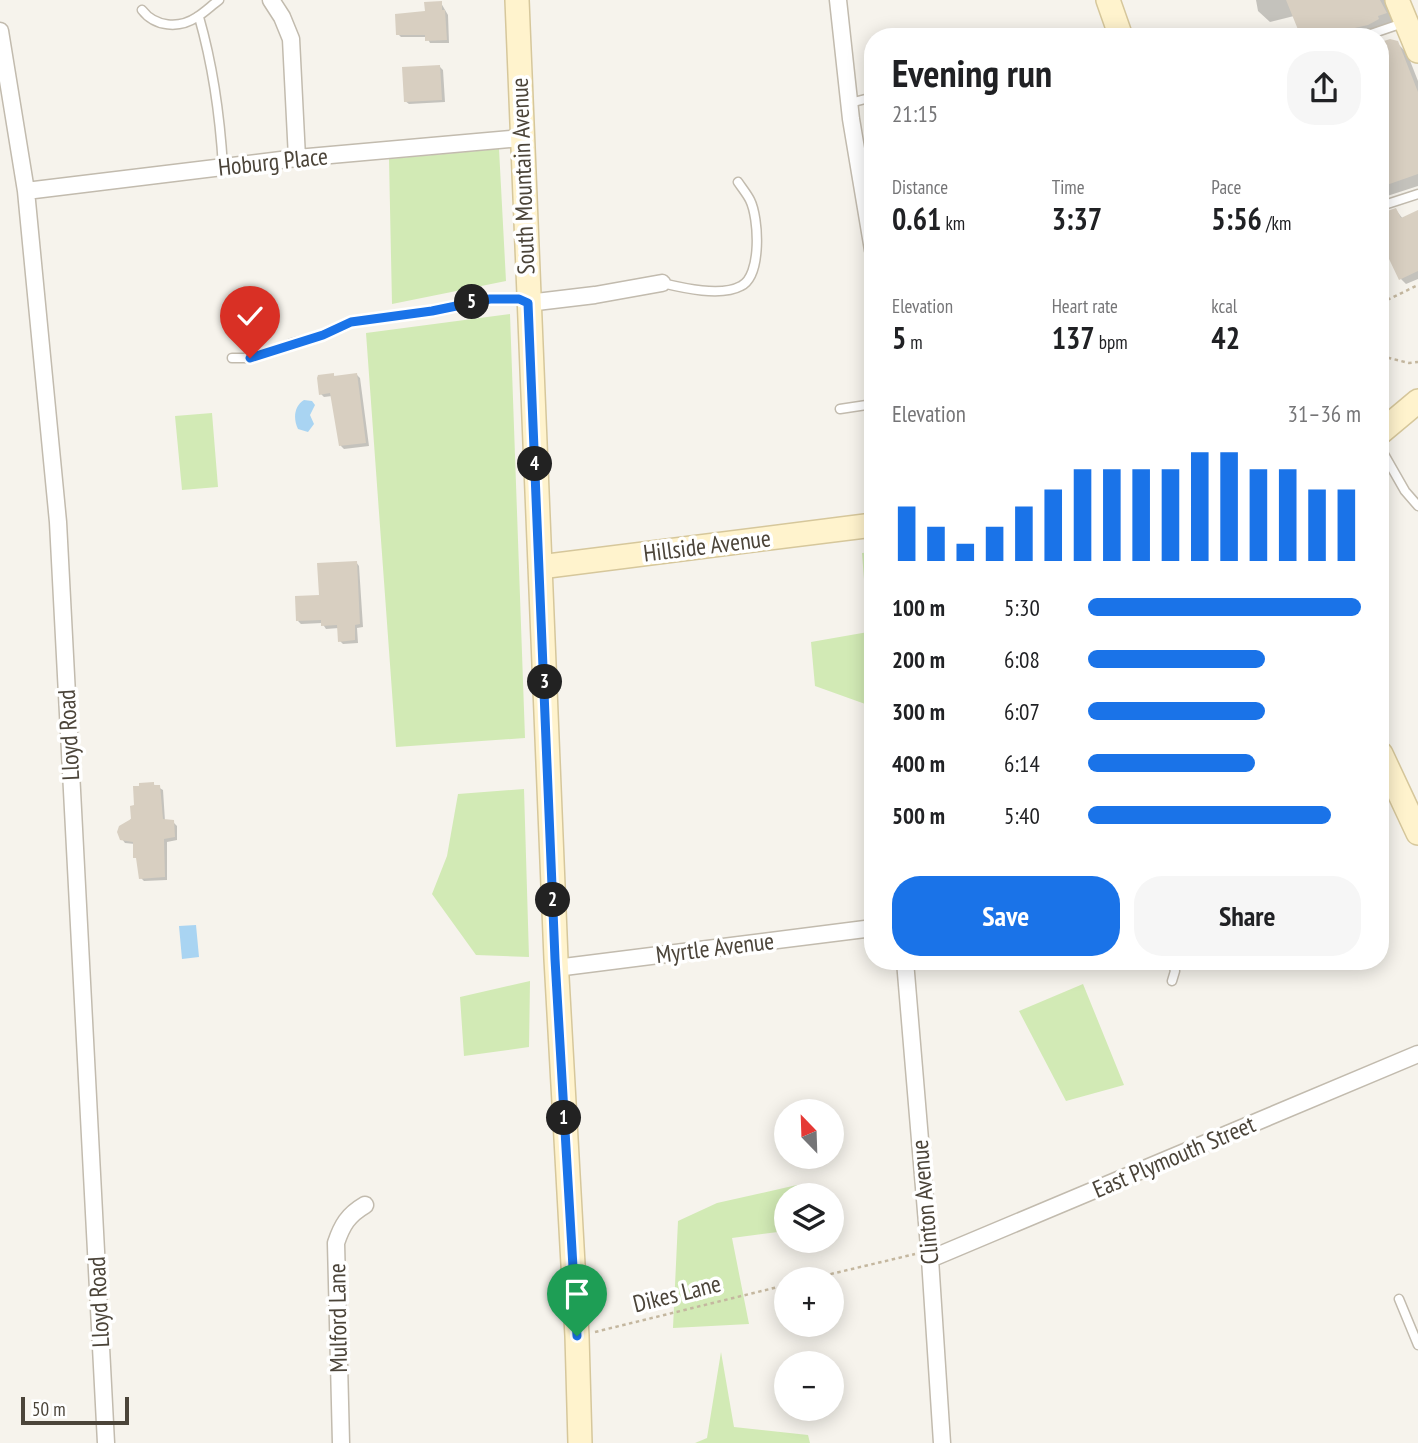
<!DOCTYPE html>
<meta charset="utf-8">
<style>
:root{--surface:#fff;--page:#f6f6f6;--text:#202124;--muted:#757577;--accent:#1a73e8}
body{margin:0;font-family:"PT Sans Narrow",sans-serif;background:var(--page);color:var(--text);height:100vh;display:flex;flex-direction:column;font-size:26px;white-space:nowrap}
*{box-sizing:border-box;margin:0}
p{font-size:23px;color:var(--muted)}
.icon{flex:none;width:38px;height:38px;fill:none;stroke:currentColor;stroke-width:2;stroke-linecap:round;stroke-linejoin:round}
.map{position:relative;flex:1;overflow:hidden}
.side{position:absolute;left:864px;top:28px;width:525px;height:942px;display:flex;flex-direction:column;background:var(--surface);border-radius:28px;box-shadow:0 4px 18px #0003}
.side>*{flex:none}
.needle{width:46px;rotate:337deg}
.fabs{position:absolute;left:774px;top:1099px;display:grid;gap:14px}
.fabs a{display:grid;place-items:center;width:70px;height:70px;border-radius:50%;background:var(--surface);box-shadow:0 4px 18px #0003;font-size:35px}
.scale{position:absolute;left:21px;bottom:18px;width:108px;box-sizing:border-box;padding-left:7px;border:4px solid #4b4439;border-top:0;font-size:19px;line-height:24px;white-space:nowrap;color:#4b4439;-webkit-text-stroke:5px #fff;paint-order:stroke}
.pin{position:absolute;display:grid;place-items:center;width:60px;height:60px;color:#fff;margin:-72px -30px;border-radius:50% 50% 50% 0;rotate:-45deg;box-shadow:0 0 7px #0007}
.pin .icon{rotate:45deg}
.km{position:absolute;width:35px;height:35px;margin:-18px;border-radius:50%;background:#222;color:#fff;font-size:19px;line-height:35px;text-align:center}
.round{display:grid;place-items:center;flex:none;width:74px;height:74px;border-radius:28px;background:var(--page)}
.overview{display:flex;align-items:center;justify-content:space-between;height:119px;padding:0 28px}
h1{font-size:38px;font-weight:600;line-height:52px}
.stats{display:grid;grid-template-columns:repeat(3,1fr);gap:10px;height:119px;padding:7px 28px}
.stats div{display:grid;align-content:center}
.stats b{font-size:30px;font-weight:600}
.stats small{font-size:19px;font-weight:400}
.stats p{font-size:19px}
.chart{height:196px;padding:14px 28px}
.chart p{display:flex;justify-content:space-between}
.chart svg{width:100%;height:126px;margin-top:7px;stroke:var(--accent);stroke-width:6}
.action{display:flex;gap:14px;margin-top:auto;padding:14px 28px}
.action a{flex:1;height:80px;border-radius:28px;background:var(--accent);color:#fff;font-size:28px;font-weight:600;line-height:80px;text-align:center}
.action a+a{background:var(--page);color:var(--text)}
ul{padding:0 28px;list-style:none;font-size:23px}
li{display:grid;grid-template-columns:112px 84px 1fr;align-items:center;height:52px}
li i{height:18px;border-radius:9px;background:var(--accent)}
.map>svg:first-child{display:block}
.green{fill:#d2eab5}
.water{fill:#a9d4f2}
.shadow{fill:#0003}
.building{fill:#d8cfc1}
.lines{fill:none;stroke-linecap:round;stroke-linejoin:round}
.lane-casing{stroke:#c2bbae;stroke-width:11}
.street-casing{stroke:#c2bbae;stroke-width:19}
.secondary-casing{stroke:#d6c79b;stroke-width:26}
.path{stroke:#c4b79f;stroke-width:2.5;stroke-dasharray:3.5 3.5;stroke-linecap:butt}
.lane{stroke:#fff;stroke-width:8}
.street{stroke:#fff;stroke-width:16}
.secondary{stroke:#fff3cd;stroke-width:23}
.route-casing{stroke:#fff;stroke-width:14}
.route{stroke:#1a73e8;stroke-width:9}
.labels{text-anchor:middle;stroke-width:7;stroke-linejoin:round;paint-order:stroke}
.street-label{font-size:24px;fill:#4b4439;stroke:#fff}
</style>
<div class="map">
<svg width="1418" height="1443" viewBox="0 0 1418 1443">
<rect width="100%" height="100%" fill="#f6f3ec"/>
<!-- green -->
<path class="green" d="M499,149L506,281L392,304L389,159Z
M510,314L525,738L396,747L366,333Z
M212,413L218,487L182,490L175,416Z
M873,552V693L868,705L815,686L811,642L868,632L862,553Z
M524,789L529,957L476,955L432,894L447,856L458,794Z
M530,981L529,1047L464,1056L460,997Z
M1083,984L1124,1085L1066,1101L1019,1011Z
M797,1185L798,1195H786V1231L732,1238L749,1324L673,1328L678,1221L717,1203Z
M721,1352L734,1427L808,1435L810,1443H695L707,1438Z"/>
<!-- water -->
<path class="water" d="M304,400L312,401L315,405L310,415L314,424L308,432L298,429C293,419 294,406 304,400Z
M196,925L199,957L182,959L179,926Z"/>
<!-- shadow -->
<path class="shadow" d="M1256,0H1384L1397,24L1372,37H1303L1294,16L1270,22L1258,11Z
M441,3L448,15L449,43H430L427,37H401L398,34Z
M1390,41L1397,43L1407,53L1418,81V186L1381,198V137L1386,135L1381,122V44Z
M440,67L443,70L445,102L409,104L405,101Z
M1396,210L1403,219L1418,212V279L1406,284L1401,279L1381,238V216Z
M333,375L336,377L357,375L360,378L369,446L344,449L341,446L332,396L324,397L321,394Z
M356,562L359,566L363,627L357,628L358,643L343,644L340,641L339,628L326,629L322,623L301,624L298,621Z
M153,784L163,790L165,821L173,822L177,826V840L167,842V880L144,881L141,878L135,844L125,843L122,839L136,807Z"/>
<!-- building -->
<path class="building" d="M1286,0H1380L1387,13L1378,16L1379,19L1368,25L1337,32L1332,37H1301Z
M442,1V10H445L447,40L425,41V35H396L395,14L425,11L424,2Z
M1390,39L1398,41L1418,92V174L1381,187V42Z
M440,65L442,100L404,102L402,67Z
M1396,208L1401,218L1418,210V271L1399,280L1381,242V213Z
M334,373V376L357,373L366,443L339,446L330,393L319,395L317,378L318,375Z
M357,561L360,624L355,625V640L338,642L337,625L321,626V620L296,621L295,596L319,595L317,563Z
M154,782V785H160L163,819L174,820L175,837L164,839L165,877L139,879L136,858H133V842L120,840L117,832L119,826L131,819L130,806L134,805L133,786H139V783Z"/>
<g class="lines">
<defs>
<path id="lane" d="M142,10C155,27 179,29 197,17C205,12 212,5 219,0
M199,17C213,66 220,116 223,167
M1362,37L1403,23
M850,103L873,97
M1381,206L1418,194
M662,283C683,288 721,297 741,286C762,276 759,218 750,200C747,194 742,188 738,182
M232,358H250L272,352L292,343L323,335L351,322L432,311L490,299L519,298L526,301
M840,409L873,404
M1381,449L1405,491L1418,506
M1172,961L1175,971L1172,981
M1399,1299L1418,1345"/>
<path id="street" d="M271,0L282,17L291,39L297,158
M838,0L851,119L873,250
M0,31L26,191L58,522L106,1443
M26,191L297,158L521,138
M528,303L595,295L662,283
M905,961L930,1259L942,1443
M556,968L873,928
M930,1259L1418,1054
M341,1443L336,1243C342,1225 348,1215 365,1205"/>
<path id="secondary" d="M517,0L556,959L577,1336L580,1443
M1108,0L1121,37
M1397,0L1418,51
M1381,432L1418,401
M540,567L873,525
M1381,754L1418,833"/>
</defs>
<!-- lane casing -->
<use href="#lane" class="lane-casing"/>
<!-- street casing -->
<use href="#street" class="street-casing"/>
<!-- secondary casing -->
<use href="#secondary" class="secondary-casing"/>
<!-- path -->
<path class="path" d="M1381,303L1418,285
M1381,356L1409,363L1418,362
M810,1279L915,1254
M595,1332L786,1285"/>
<!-- lane -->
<use href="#lane" class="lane"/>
<!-- street -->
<use href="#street" class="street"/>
<!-- secondary -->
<use href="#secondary" class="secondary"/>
</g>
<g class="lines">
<defs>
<path id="route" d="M250,358L323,335L351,322L432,311L490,299H519L528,303L555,959L577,1336"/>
</defs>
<!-- route casing -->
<use href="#route" class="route-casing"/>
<!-- route -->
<use href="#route" class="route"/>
</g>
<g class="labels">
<!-- street labels -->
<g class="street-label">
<text transform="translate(273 162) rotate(-6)" y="8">Hoburg Place</text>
<text transform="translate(523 176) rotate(-92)" y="8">South Mountain Avenue</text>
<text transform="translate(707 546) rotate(-7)" y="8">Hillside Avenue</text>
<text transform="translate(69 735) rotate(-93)" y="8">Lloyd Road</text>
<text transform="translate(715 948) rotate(-7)" y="8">Myrtle Avenue</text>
<text transform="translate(1174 1157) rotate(-23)" y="8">East Plymouth Street</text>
<text transform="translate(925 1202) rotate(-95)" y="8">Clinton Avenue</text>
<text transform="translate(677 1294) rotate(-14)" y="8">Dikes Lane</text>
<text transform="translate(99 1302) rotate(-93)" y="8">Lloyd Road</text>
<text transform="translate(338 1318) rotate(-91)" y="8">Mulford Lane</text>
</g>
</g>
</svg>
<div class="fabs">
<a><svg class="needle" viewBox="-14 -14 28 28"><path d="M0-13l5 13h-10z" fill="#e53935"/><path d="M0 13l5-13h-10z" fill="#757577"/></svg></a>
<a><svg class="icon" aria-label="layers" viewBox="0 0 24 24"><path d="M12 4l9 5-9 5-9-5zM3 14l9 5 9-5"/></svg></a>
<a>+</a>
<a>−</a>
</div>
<div class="scale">50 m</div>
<div class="pin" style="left:577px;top:1336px;background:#1e9e55"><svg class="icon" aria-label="arrive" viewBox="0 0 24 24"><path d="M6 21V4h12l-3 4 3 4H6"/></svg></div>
<div class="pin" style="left:250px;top:358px;background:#d93025"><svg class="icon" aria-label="check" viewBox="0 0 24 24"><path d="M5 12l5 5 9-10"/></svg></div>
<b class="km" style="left:564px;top:1118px">1</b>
<b class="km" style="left:553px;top:900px">2</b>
<b class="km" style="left:545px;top:682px">3</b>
<b class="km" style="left:535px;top:464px">4</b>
<b class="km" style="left:472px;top:302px">5</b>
<section class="side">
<div class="overview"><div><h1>Evening run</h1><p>21:15</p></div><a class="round"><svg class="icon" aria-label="share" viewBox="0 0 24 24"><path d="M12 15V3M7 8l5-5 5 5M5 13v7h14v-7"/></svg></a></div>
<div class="stats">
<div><p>Distance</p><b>0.61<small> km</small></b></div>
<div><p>Time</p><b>3:37</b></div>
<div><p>Pace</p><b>5:56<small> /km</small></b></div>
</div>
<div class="stats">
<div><p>Elevation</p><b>5<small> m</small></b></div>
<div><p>Heart rate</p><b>137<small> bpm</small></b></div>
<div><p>kcal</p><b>42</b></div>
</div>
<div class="chart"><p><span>Elevation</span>31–36 m</p>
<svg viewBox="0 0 160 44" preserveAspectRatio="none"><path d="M5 44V25M15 44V32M25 44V38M35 44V32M45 44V25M55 44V19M65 44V12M75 44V12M85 44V12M95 44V12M105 44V6M115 44V6M125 44V12M135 44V12M145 44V19M155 44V19"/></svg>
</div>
<ul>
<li><b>100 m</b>5:30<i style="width:100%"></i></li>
<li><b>200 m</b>6:08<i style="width:65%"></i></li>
<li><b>300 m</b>6:07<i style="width:65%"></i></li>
<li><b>400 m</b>6:14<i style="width:61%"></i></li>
<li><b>500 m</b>5:40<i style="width:89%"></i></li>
</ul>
<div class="action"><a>Save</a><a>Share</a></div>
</section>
</div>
